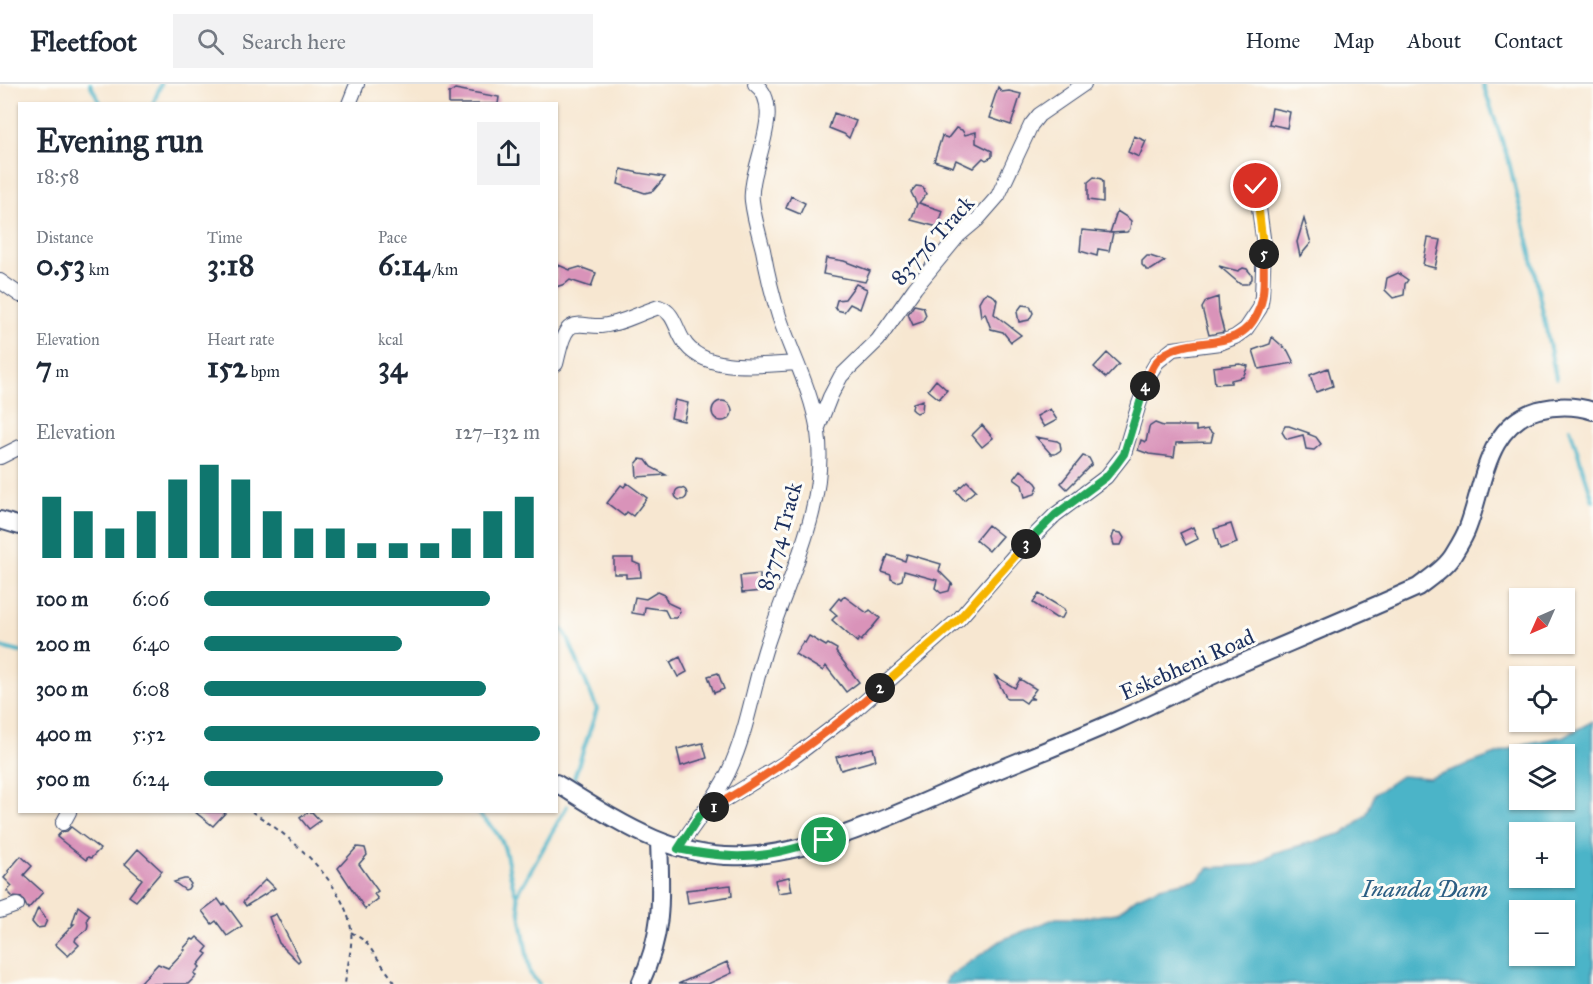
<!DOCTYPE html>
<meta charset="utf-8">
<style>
:root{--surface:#fff;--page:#f2f2f3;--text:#1f2937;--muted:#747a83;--line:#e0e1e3;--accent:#0f766e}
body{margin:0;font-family:"IM FELL Great Primer",serif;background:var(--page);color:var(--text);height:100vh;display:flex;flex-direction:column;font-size:22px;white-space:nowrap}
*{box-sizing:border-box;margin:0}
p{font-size:20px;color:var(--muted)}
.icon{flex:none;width:33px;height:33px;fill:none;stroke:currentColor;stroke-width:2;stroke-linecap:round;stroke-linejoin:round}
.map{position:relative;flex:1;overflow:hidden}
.side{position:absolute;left:18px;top:18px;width:540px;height:711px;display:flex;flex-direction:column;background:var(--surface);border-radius:0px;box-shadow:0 2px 4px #0004}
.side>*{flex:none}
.needle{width:39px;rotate:225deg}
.tools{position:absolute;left:1509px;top:504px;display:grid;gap:12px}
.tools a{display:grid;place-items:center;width:66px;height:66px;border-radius:0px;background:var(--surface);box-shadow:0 2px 4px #0004;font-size:30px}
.pin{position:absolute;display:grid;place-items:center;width:51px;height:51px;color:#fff;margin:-26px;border:3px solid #fff;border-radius:50%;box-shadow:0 2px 6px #0007}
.km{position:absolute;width:30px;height:30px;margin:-15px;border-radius:50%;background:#222;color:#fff;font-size:16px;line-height:30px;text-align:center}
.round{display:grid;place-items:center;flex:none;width:63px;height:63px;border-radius:0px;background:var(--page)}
.headline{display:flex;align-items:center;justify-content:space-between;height:102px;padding:0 18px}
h1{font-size:33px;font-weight:700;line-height:45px}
.metrics{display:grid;grid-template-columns:repeat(3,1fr);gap:9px;height:102px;padding:6px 18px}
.metrics div{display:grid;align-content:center}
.metrics b{font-size:30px;font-weight:700}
.metrics small{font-size:16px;font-weight:400}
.metrics p{font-size:16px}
.chart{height:168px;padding:12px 18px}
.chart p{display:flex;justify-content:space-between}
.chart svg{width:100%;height:108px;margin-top:6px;stroke:var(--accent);stroke-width:6}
ul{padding:0 18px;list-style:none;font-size:20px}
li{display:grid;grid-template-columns:96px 72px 1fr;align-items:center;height:45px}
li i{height:15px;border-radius:8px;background:var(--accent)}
header{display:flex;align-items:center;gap:36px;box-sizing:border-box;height:84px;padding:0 30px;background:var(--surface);border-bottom:2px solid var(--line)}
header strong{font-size:28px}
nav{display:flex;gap:33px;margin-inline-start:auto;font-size:21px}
.search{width:420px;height:54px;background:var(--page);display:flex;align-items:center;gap:15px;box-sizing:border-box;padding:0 21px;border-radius:0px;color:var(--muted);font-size:22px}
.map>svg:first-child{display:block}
.water{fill:#4bb4c8;stroke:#337293;stroke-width:1.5;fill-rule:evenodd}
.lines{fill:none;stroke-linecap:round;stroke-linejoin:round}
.stream{stroke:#4bb4c8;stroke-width:4}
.building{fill:#d993b9}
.minor-casing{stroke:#3c4b6f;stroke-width:16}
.tertiary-casing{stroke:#3c4b6f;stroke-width:20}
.path{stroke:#3c4b6f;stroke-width:2;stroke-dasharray:4.5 4.5;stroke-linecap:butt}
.minor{stroke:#fff;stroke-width:14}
.tertiary{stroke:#fff;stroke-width:16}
.split-1-casing{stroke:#fff;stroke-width:12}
.split-2-casing{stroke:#fff;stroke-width:12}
.split-3-casing{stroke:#fff;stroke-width:12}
.split-4-casing{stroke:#fff;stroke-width:12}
.split-5-casing{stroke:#fff;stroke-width:12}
.split-6-casing{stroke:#fff;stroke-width:12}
.split-1{stroke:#22a559;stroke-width:8}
.split-2{stroke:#f0652b;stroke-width:8}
.split-3{stroke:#f5b400;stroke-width:8}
.split-4{stroke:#22a559;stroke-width:8}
.split-5{stroke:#f0652b;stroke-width:8}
.split-6{stroke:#f5b400;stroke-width:8}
.labels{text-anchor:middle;stroke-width:6;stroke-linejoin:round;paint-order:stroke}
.street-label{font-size:22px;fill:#1b2f5e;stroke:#fdfcf7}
.water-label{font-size:24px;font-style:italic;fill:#2c5e83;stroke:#fdfcf7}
</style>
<header>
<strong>Fleetfoot</strong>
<div class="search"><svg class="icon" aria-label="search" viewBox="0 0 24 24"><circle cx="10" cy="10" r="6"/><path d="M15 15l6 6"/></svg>Search here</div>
<nav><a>Home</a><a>Map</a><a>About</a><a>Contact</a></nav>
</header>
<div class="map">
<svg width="1593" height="900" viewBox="0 0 1593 900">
<rect width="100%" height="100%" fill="#fdfcf7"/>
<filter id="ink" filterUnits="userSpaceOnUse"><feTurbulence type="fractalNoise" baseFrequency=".0167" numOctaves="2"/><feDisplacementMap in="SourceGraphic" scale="12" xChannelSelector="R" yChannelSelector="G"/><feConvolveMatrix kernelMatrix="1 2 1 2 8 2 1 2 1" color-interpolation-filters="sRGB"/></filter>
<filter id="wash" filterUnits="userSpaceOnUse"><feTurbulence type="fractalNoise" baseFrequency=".008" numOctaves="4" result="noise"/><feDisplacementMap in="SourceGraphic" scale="24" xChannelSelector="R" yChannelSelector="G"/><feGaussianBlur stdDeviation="1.35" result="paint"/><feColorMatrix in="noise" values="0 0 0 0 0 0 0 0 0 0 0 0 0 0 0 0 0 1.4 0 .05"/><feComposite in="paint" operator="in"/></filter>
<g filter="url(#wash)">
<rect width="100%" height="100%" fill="#f7e7d1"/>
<!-- water -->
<path class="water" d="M1593,637V900H945L947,894L1002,856L1056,834H1082L1117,829L1136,814L1160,803L1198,795L1209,784L1254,781L1274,769L1344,749L1366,731L1375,710L1401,692L1430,694L1524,660L1565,652ZM1520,670H1564V716H1520ZM1520,748H1564V794H1520ZM1520,826H1564V872H1520Z"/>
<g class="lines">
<!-- stream -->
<path class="stream" d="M90,0L101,20
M1483,0L1509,78L1530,165L1556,294
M153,20L161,0
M1570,344L1593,417
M556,539L566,550L597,625L574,694
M0,563L20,568
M476,728C486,736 498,748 503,760C509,776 509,794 516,810
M539,900L530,889L517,811L567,722"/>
</g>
<g id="blocks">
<!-- building -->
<path class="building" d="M998,3L1002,8L1009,7L1021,10L1011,41L990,34L993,24H991Z
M455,5L499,13L498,20H449V9Z
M1272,24L1290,28L1287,44L1269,40Z
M834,29L856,37L849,54L844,50L829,44Z
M956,44L962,46L965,51L976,48V59L992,67V73L986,76L983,74L973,84L956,76L953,83L934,77L942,52L948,54Z
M1134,52L1146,57L1139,73L1128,68Z
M621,85L639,89L665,93L653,107L645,109L618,100Z
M1094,93L1101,95L1103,98V118L1088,116V98Z
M916,102L923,103L926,110L919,119L943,127L938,143L911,136L917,120L911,108Z
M791,112L805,119L800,130L786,124Z
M1117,127L1128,134L1131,137L1130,145L1127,148L1110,149Z
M1304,135L1311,159L1300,172L1297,158Z
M1082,146L1113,149L1109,167L1098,165L1097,172L1080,167Z
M1428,154L1441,156L1435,184L1423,181Z
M1147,172H1150L1165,177L1151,186H1147L1142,181V177Z
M826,174L844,177L870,187L865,198L823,190Z
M556,180L570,186L580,183L596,189L591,203L570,196L565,200L556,203Z
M1219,182L1238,187L1243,184L1247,185L1252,191V195L1247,200H1240Z
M1398,189L1408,196L1405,200L1404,211L1393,214L1385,206L1387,194Z
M856,200L867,205L860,225L850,220L844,228L837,226L835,223L837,216L845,215Z
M987,209L994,212L997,216L994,230L1021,251L1011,258L1003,248L991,245L985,229L981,233L979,218L983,211Z
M1218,213L1219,228L1224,248L1209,251L1202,224L1206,217Z
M914,221L923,223L926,231L922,238L913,241L908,230Z
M1022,221L1030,222L1033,229L1029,236L1019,238L1017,228Z
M1272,253L1288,267L1294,279L1259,285L1253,266L1270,260Z
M1107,269L1119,280L1106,294L1094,283Z
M1240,280L1248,282L1243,293L1231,296V299L1215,300L1213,283Z
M1328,284L1333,302L1316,308L1310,291Z
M936,296L947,306L939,315L928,306Z
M675,316L688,319L684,337L671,334Z
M923,316L922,327L917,329L914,327L912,325L913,319Z
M712 327a10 10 0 1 1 20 0a10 10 0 1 1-20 0Z
M1050,325L1057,336L1044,343L1037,332Z
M1155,339L1163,342H1196V347L1208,345L1213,350L1211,358L1176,359L1174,373L1149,370L1138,366L1141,356L1146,358L1149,343Z
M982,341L993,354L982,363L972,351Z
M1285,342H1289L1309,349L1308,350L1316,353L1321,360L1314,366L1306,365L1303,351L1288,355L1285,353L1282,348Z
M1036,353L1057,357L1060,359L1061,366L1055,370H1051Z
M1083,372L1089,374L1092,380L1067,405L1061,399Z
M640,375L646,376L651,383L666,391L637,393L636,380Z
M1021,386L1036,399L1038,402L1035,410L1025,413L1022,401L1014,395Z
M967,397L976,406L964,416L956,407Z
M627,399L647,414L633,432L627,428L624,432L607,419L621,401L624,403Z
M675 410a6 6 0 1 1 12 0a6 6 0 1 1-12 0Z
M1231,440L1237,459L1220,465L1214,445Z
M988,441L1002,452L989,467L976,456Z
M1193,443L1198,455L1186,461L1180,449Z
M1114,448L1121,449L1124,454L1121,461H1114L1112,454Z
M907,470L941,480L939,487L953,501L951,500L949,507L941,509L935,504L937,496L904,487L902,496L897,498L891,495V491L882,488L888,471L905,477Z
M614,474H633V478L640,481L641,493L626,494V490H614Z
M760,490L761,507L742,509L740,492Z
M657,508L664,511L668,519L679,524L680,528L676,534H669L665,526L645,523L644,531L632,529L635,513L646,515Z
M1039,510L1064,525L1065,528L1062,534H1056L1033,519Z
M844,512L867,529L870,526L880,534L861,557L859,555L857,558L832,536L837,531L830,525L839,514L841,516Z
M809,552L826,562L828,560L837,565L836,568L859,598L846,608L826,582L823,587L795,570L803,558L805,559Z
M680,573L687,588L678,593L670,578Z
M718,589L724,605L714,609L708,592Z
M995,592L1015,604L1020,595L1036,605L1030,613L1034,615H1029L1026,619L1020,615H1007Z
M703,659L707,674L681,682L677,665Z
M873,664L876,676L841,686L836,673Z
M195,728H226L213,742Z
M308,728H312L320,737L309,745L300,734Z
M71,743L100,765L91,774L88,773L86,776L57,753L61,748L67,747Z
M357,763L365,764L367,771L359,780L378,807L374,810L378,815L365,825L338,784Z
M138,765L162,787L136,817L129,812L142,795L125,780Z
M21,772L32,782L24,791L43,808L28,825L22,814L13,813L7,807L12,802L4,794L9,788L8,787Z
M789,793L792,807L778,809L775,796Z
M184,795H187L191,800L188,805L185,806L174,798Z
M266,795L275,804L246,822L243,818Z
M731,801L732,812L688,819L686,806Z
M218,815L223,822L225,819L242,842L227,852L216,837L212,840L202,827Z
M78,822L90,831L87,835L88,841L87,845L76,854L75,857L79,861L68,872L55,860L74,840H72Z
M38,824L47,836L44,843L37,844L32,838Z
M276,830L300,876L298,878L279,859L269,833Z
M197,853L208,863L204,868L207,870L198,881L200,883L194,889L196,892L188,900H139L158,880L168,884L185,866L183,865L192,855L194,856Z
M727,878L732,889L708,900H678Z"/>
</g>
</g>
<g filter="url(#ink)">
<use href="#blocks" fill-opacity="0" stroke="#3c4b6f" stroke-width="1.5"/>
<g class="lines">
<defs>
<path id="minor" d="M349,20L357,0
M0,197L20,211
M556,280C559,269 561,252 569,244C577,237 590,243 601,242C622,240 639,229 659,223C674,228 675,243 683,256C702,290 764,281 797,279
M817,346L830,313L841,292L878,256L915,204L958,152L977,136L998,112L1031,41L1039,31L1084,0
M0,373L20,363
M700,731L791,675L853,628L959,535L1013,473L1055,431L1106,393L1124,370L1139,320L1151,288L1157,278L1173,265L1220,259L1235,253L1246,245L1260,224L1262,212L1264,161L1256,102
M63,739L69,728
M678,765C693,741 716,714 728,689C747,649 753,604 766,563C788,494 828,422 818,348C812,307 792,271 779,232C772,210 767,188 763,166C759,150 754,134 752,117C748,85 787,23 755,0
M0,827L17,821"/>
<path id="tertiary" d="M0,436L20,442
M556,699C616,736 672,776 745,772C825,768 915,721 988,690C1032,672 1075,655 1118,636C1151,621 1183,605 1216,590C1283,561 1351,533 1418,503C1431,493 1447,483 1455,468C1460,460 1465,452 1468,443C1484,401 1486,341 1538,326C1557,321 1575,321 1593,327
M640,900C664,849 661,812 659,758"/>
</defs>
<!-- minor casing -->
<use href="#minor" class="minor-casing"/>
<!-- tertiary casing -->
<use href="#tertiary" class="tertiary-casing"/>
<!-- path -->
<path class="path" d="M252,728C290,751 344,798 351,845C353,862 347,883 345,900
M351,848L365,857L396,900"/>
<!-- minor -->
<use href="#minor" class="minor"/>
<!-- tertiary -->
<use href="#tertiary" class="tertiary"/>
</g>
</g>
<g class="lines" filter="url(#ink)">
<defs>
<path id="split-1" d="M714,723L700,731L678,765C699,769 722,773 744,772C771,772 798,763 824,756"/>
<path id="split-2" d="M714,723C773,688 829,649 880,604"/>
<path id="split-3" d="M880,604L959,535L1026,460"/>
<path id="split-4" d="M1026,460L1055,431L1106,393L1116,381L1124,370L1145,302"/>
<path id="split-5" d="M1145,302C1149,294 1151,284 1157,277C1185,245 1240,276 1259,225C1266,209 1263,187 1264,170"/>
<path id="split-6" d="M1256,102L1264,170"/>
</defs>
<!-- split-1 casing -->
<use href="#split-1" class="split-1-casing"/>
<!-- split-2 casing -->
<use href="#split-2" class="split-2-casing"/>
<!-- split-3 casing -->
<use href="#split-3" class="split-3-casing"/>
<!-- split-4 casing -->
<use href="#split-4" class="split-4-casing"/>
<!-- split-5 casing -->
<use href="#split-5" class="split-5-casing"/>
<!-- split-6 casing -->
<use href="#split-6" class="split-6-casing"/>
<!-- split-1 -->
<use href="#split-1" class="split-1"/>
<!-- split-2 -->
<use href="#split-2" class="split-2"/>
<!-- split-3 -->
<use href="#split-3" class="split-3"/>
<!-- split-4 -->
<use href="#split-4" class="split-4"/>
<!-- split-5 -->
<use href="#split-5" class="split-5"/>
<!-- split-6 -->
<use href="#split-6" class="split-6"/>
</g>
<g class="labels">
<!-- street labels -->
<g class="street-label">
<text transform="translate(932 156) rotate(-48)" y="8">83776 Track</text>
<text transform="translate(779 452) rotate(-74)" y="8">83774 Track</text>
<text transform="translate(1187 580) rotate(-24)" y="8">Eskebheni Road</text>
</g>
<!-- water labels -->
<g class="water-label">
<text x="1425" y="813">Inanda Dam</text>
</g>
</g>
</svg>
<div class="tools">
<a><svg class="needle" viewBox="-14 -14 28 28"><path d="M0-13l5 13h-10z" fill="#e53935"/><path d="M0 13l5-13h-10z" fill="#747a83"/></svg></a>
<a><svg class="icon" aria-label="locate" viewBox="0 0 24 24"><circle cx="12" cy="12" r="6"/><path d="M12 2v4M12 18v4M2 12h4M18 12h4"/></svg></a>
<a><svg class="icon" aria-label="layers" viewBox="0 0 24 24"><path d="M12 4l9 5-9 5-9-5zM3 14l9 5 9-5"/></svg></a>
<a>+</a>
<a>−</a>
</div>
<div class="pin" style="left:824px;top:756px;background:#1e9e55"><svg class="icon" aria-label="arrive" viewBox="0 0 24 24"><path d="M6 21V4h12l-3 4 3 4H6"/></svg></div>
<div class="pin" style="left:1256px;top:102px;background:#d93025"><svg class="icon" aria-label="check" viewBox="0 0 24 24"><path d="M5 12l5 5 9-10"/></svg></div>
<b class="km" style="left:714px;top:723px">1</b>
<b class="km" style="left:880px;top:604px">2</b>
<b class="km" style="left:1026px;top:460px">3</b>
<b class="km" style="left:1145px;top:302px">4</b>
<b class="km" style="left:1264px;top:170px">5</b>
<section class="side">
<div class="headline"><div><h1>Evening run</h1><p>18:58</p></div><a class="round"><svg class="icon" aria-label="share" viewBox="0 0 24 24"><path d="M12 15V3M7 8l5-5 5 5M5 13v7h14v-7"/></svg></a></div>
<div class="metrics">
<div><p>Distance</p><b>0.53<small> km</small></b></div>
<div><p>Time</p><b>3:18</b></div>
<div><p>Pace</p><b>6:14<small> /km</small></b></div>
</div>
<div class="metrics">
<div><p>Elevation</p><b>7<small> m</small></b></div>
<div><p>Heart rate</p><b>152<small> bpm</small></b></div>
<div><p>kcal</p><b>34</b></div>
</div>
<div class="chart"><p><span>Elevation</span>127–132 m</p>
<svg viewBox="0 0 160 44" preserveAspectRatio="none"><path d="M5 44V19M15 44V25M25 44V32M35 44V25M45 44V12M55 44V6M65 44V12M75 44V25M85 44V32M95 44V32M105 44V38M115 44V38M125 44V38M135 44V32M145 44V25M155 44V19"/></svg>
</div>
<ul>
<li><b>100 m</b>6:06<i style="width:85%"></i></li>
<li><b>200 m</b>6:40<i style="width:59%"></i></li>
<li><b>300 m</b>6:08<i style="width:84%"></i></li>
<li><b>400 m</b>5:52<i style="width:100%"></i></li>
<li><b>500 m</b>6:24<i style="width:71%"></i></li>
</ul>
</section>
</div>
